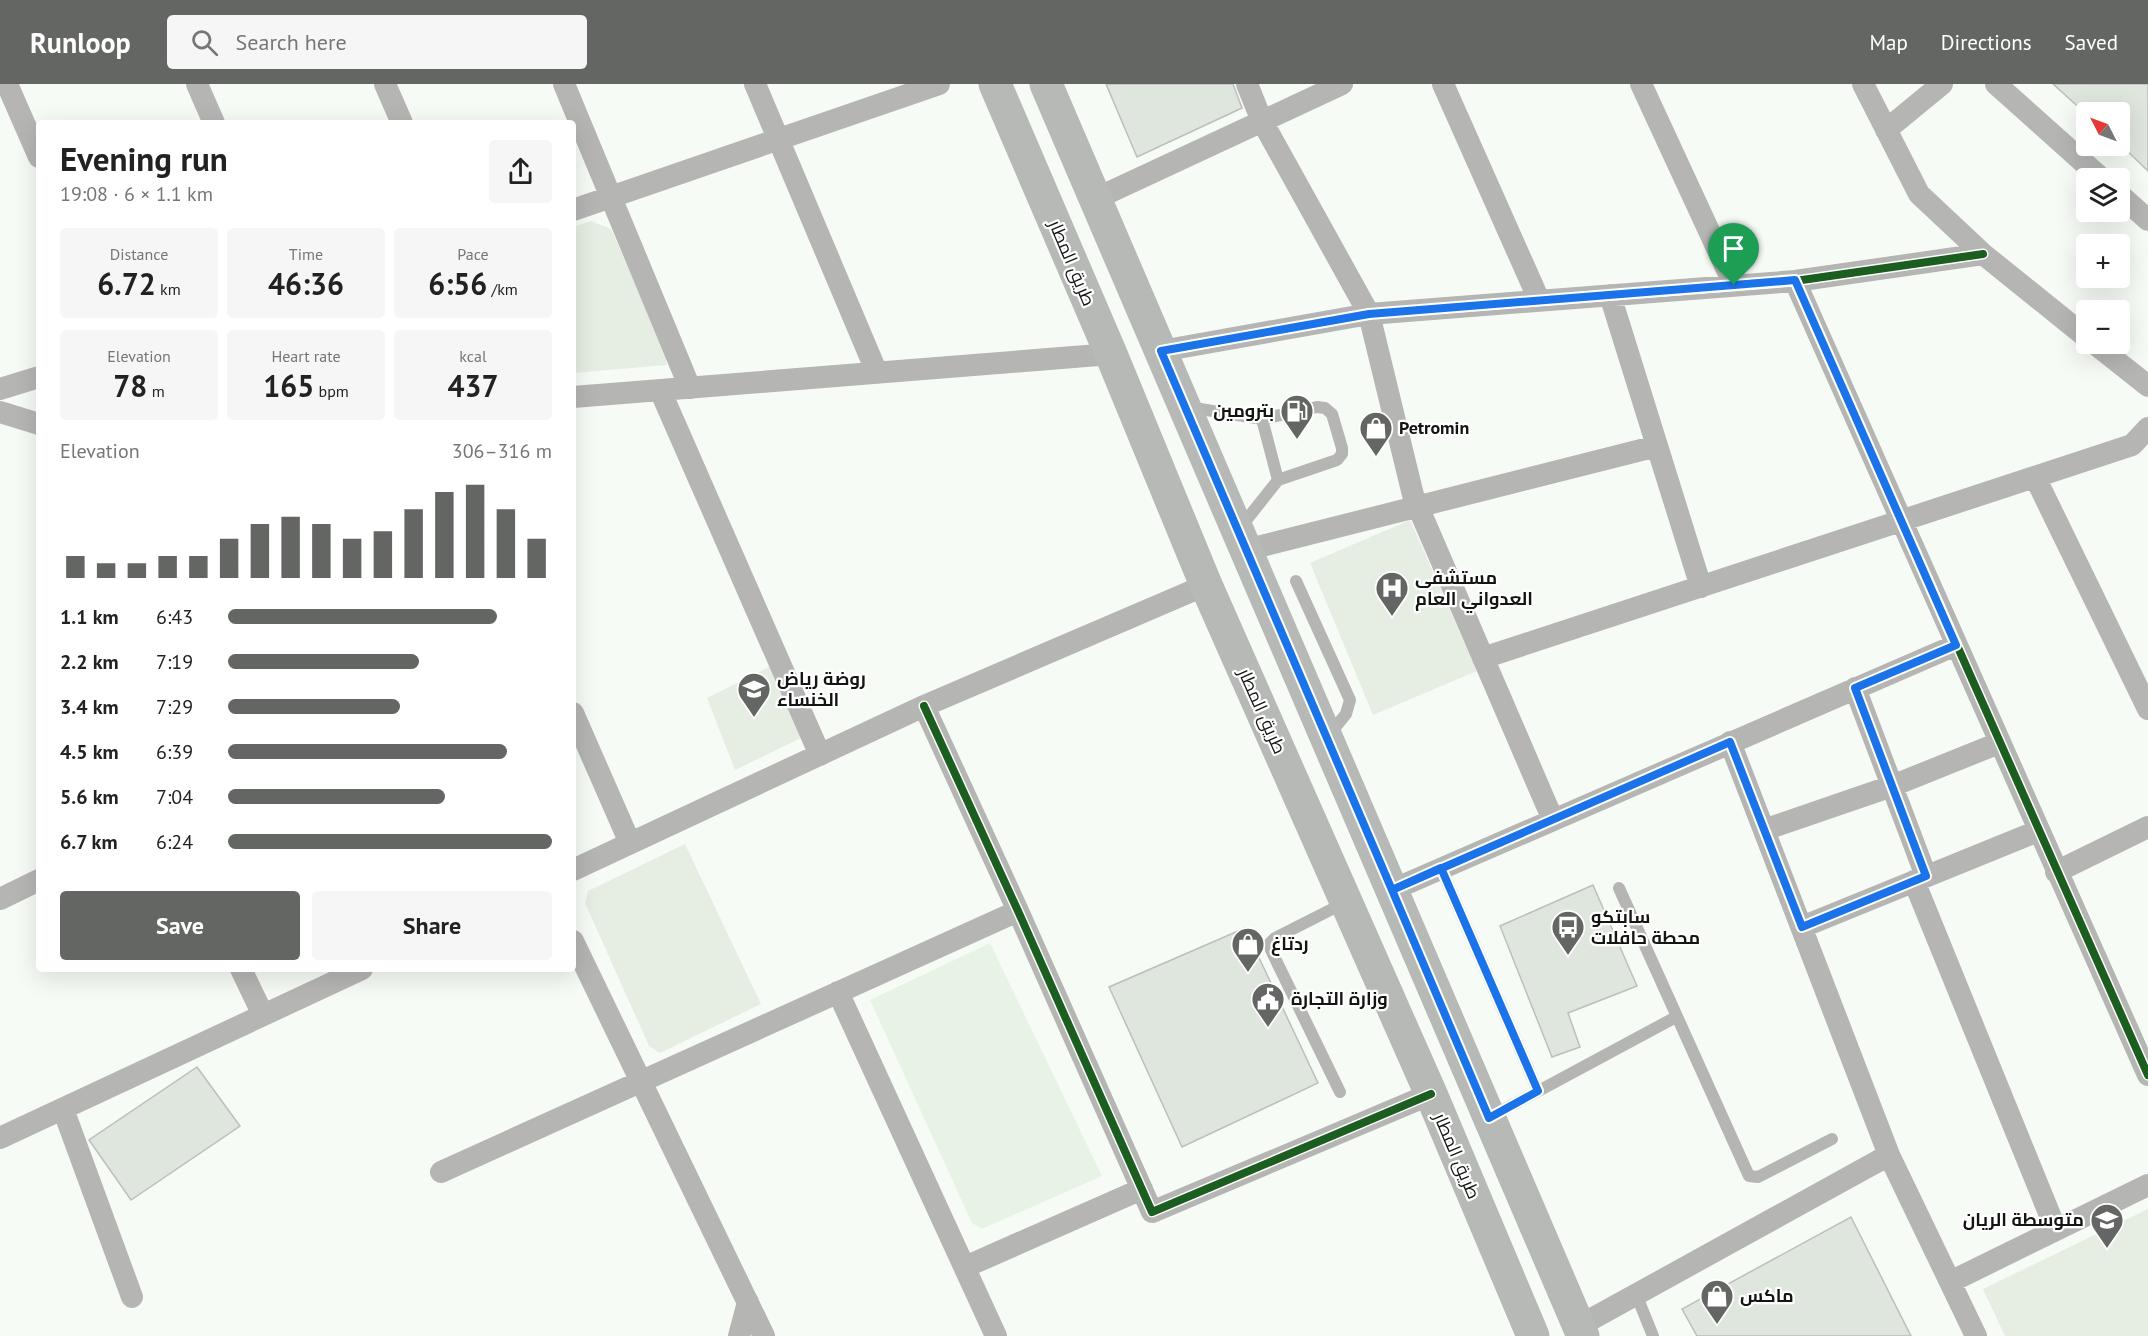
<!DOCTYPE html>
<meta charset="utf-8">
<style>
:root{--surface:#fff;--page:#f6f6f6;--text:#222;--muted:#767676;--accent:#636662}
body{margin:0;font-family:"PT Sans",Cairo,sans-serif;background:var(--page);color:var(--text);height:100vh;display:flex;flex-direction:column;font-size:22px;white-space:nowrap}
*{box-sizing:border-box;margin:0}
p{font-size:20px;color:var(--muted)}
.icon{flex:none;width:33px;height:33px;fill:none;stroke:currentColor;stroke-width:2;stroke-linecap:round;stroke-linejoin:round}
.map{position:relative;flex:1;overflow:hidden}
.details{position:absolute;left:36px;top:36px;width:540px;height:852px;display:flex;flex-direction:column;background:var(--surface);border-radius:6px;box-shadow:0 6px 24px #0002}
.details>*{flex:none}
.needle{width:39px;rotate:312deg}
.tools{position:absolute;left:2076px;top:18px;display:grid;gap:12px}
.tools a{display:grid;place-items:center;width:54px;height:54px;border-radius:6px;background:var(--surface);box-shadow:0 6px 24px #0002;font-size:30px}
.pin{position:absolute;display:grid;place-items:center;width:51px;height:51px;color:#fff;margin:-62px -26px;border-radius:50% 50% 50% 0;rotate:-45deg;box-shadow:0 0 6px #0007}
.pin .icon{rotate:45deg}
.round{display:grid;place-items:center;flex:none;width:63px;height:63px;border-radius:6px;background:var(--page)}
.overview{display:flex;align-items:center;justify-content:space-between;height:102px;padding:0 24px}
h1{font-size:33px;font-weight:600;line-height:45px}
.stats{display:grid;grid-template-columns:repeat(3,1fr);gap:9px;height:102px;padding:6px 24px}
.stats div{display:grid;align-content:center;border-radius:6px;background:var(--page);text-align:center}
.stats b{font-size:30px;font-weight:600}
.stats small{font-size:16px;font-weight:400}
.stats p{font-size:16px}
.chart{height:168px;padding:12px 24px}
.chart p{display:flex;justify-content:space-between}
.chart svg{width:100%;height:108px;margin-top:6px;stroke:var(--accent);stroke-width:6}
.cta{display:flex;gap:12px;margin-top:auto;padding:12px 24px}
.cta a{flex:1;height:69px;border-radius:6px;background:var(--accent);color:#fff;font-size:24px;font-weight:600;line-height:69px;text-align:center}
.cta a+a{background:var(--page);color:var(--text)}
ul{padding:0 24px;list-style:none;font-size:20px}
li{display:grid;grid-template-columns:96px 72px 1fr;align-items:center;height:45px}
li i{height:15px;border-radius:8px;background:var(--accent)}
header{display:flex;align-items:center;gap:36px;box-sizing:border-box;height:84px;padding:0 30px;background:var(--accent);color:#fff}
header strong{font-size:28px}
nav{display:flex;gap:33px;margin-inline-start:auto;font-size:21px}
.search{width:420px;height:54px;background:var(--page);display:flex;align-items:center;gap:15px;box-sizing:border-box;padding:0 21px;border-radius:6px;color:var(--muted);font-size:22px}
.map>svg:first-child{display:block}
.built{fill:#e6eee3}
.green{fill:#e7f3e4}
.building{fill:#dfe6dd;stroke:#bcbfbc;stroke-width:1.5}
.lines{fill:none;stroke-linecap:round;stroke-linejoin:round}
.service{stroke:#b5b6b4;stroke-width:12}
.minor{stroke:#b5b6b4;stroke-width:22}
.primary{stroke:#b6b9b6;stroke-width:33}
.cycleway-casing{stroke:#fff;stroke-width:11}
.cycleway{stroke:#1b5e20;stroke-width:8}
.route-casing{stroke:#fff;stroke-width:12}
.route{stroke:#1a73e8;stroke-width:8}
.labels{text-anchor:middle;stroke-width:4.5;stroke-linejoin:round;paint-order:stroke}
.street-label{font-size:18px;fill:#131512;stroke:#fff}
.poi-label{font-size:18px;font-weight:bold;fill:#131512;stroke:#fff;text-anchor:start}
</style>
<header>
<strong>Runloop</strong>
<div class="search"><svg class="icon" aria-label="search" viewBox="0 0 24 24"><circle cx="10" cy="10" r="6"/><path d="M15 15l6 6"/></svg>Search here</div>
<nav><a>Map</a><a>Directions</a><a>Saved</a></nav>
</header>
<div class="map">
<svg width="2148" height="1252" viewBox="0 0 2148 1252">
<rect width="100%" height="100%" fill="#f7fbf6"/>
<!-- built -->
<path class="built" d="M591,137L611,145L663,262L667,281L573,289V143Z
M1410,436L1477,587L1373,631L1310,479Z
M771,582L801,654L735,686L707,614Z
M685,760L761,920L660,969L649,962L585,819L588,807Z
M2148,1125V1252H2005L1983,1205Z"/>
<!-- green -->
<path class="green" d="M990,859L1102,1092L982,1145L972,1139L870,916Z"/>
<!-- building -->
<path class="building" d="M1106,0H1233L1242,24L1137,73Z
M2053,0H2148V87L2120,60V28H2084Z
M1593,801L1637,902L1568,929L1580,963L1552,973L1500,842Z
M1245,844L1318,999L1182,1063L1109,903Z
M197,983L240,1042L131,1116L89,1056Z
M1851,1133L1911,1252H1697L1682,1225Z"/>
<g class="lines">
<!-- service -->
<path class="service" d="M1188,323L1262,335L1278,396L1240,444
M1262,335L1317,323L1325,324L1332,330L1342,364V370L1337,376L1278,396
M1296,497L1350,616L1346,630L1329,651
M1441,784L1538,1007
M1619,804L1749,1092L1758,1093L1832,1055
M1340,1008L1271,866L1270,859L1275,854L1346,818
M1490,1033L1676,933
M1636,1210L1653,1252"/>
<!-- minor -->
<path class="minor" d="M7,0L39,73
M197,0L214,39
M385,0L402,39
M564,0L690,304
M755,0L877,289
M1247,0L1262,37L1369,230L1413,411L1553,736
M1443,0L1539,216
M1641,0L1734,201
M1863,0L1919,110L1983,170L2086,253
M1996,0L2101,94
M1886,46L1942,0
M2120,111L2148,136
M1095,115L1342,0
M573,126L939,0
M1795,197L2148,991
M1610,211L1701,503
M2095,260L2148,302
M1161,267L1369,230L1795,197L1983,170
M0,305L39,293
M660,306L820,671
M573,313L1111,270
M0,328L39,340
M2035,393L2148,625
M1246,466L1657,362
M1483,574L2132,361L2148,344
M1855,604L1926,792
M924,622L1018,827L1152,1128L1431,1010
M573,629L630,759
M1730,658L1889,1071L1976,1252
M1764,746L1892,702L1999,659
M573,786L924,622L1206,501
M2056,788L2148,743
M1914,797L2056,1146
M1392,806L1956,561
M0,815L39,796
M1802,843L2038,747
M573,857L764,1252
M241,885L263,931
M838,908L996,1252
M63,1025L132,1213
M0,1054L362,885
M441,1088L1018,827
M965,1183L1142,1105
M1950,1198L2148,1101
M1579,1242L1889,1071
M739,1252L748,1218"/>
<!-- primary -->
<path class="primary" d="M995,0L1111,270L1206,501L1431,1010L1533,1252
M1046,0L1583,1252"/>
<defs>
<path id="cycleway" d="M1795,197L2148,991
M1161,267L1369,230L1795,197L1983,170
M924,622L1018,827L1152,1128L1431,1010"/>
</defs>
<!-- cycleway casing -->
<use href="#cycleway" class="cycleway-casing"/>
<!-- cycleway -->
<use href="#cycleway" class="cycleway"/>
</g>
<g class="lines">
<defs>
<path id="route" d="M1734,201L1369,230L1161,267L1392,806L1441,784L1538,1007L1489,1034L1392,806L1730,658L1802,843L1926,792L1855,604L1956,561L1795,196L1734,201"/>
</defs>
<!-- route casing -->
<use href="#route" class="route-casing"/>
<!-- route -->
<use href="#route" class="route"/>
</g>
<!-- icons -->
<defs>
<symbol id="fuel-pin" viewBox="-11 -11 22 30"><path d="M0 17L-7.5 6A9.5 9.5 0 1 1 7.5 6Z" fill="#636662" stroke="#fff"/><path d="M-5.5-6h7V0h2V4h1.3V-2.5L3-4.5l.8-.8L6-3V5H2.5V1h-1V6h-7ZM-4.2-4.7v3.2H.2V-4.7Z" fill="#fff"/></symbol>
<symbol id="shop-pin" viewBox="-11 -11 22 30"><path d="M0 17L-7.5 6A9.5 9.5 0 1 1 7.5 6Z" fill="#636662" stroke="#fff"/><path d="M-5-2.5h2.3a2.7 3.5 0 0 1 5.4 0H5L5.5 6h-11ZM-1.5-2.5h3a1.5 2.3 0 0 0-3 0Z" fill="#fff"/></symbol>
<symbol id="hospital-pin" viewBox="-11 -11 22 30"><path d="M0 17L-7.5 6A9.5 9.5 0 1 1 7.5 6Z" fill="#636662" stroke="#fff"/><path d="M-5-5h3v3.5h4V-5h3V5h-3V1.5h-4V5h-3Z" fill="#fff"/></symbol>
<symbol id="school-pin" viewBox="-11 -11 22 30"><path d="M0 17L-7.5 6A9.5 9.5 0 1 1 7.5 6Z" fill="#636662" stroke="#fff"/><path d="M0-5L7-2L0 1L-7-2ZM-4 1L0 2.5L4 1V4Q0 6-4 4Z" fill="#fff"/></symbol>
<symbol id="bus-pin" viewBox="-11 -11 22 30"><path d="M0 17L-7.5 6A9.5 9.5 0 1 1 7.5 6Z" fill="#636662" stroke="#fff"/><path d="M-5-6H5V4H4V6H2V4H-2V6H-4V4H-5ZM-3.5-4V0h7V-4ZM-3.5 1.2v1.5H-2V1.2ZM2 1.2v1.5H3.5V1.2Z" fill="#fff"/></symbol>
<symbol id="civic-pin" viewBox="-11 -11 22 30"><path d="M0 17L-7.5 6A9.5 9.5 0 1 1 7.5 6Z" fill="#636662" stroke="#fff"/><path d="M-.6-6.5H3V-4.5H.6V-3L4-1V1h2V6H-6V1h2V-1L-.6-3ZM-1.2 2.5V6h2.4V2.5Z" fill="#fff"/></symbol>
</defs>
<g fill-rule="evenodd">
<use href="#fuel-pin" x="1278" y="308" width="38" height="52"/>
<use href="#shop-pin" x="1357" y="325" width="38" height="52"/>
<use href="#hospital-pin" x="1373" y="485" width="38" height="52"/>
<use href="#school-pin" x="735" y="586" width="38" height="52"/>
<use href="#bus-pin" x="1549" y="824" width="38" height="52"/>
<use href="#shop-pin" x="1229" y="841" width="38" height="52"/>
<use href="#civic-pin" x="1249" y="896" width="38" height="52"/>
<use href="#school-pin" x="2088" y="1117" width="38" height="52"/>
<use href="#shop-pin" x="1698" y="1193" width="38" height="52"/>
</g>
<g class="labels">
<!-- street labels -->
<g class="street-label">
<text transform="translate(1072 179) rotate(67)" y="6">طريق المطار</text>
<text transform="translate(1262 627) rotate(66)" y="6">طريق المطار</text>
<text transform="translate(1457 1072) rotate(67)" y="6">طريق المطار</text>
</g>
<!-- poi labels -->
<g class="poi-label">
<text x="1274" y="333" text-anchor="end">بترومين</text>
<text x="1399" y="350">Petromin</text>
<text x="1415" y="500">مستشفى<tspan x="1415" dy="21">العدواني العام</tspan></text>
<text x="777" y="601">روضة رياض<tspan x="777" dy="21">الخنساء</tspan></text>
<text x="1591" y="839">سابتكو<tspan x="1591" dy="21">محطة حافلات</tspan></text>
<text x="1271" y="866">ردتاغ</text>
<text x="1291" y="921">وزارة التجارة</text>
<text x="2084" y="1142" text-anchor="end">متوسطة الريان</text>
<text x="1740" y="1218">ماكس</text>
</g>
</g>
</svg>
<div class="tools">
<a><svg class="needle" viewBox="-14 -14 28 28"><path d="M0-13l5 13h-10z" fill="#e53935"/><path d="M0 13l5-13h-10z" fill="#767676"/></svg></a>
<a><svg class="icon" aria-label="layers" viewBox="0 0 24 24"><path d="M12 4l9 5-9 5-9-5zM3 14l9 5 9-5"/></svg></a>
<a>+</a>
<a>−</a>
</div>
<div class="pin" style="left:1734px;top:201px;background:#1e9e55"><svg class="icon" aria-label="arrive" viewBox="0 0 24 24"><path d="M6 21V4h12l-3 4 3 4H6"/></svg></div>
<section class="details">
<div class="overview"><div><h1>Evening run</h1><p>19:08 · 6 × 1.1 km</p></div><a class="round"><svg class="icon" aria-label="share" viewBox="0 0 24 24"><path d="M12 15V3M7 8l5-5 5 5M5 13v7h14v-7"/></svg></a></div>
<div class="stats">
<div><p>Distance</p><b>6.72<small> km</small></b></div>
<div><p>Time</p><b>46:36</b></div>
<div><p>Pace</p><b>6:56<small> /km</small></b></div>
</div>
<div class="stats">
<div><p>Elevation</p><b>78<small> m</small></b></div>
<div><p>Heart rate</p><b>165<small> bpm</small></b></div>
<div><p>kcal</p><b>437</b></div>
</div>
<div class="chart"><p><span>Elevation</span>306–316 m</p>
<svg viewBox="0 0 160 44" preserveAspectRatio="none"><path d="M5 44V35M15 44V38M25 44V38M35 44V35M45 44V35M55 44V28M65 44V22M75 44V19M85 44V22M95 44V28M105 44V25M115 44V16M125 44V9M135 44V6M145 44V16M155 44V28"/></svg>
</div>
<ul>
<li><b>1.1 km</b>6:43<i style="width:83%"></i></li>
<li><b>2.2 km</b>7:19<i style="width:59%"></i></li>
<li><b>3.4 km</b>7:29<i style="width:53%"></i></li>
<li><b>4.5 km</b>6:39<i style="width:86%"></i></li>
<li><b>5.6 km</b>7:04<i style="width:67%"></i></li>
<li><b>6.7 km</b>6:24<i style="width:100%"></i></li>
</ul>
<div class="cta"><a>Save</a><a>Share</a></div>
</section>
</div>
